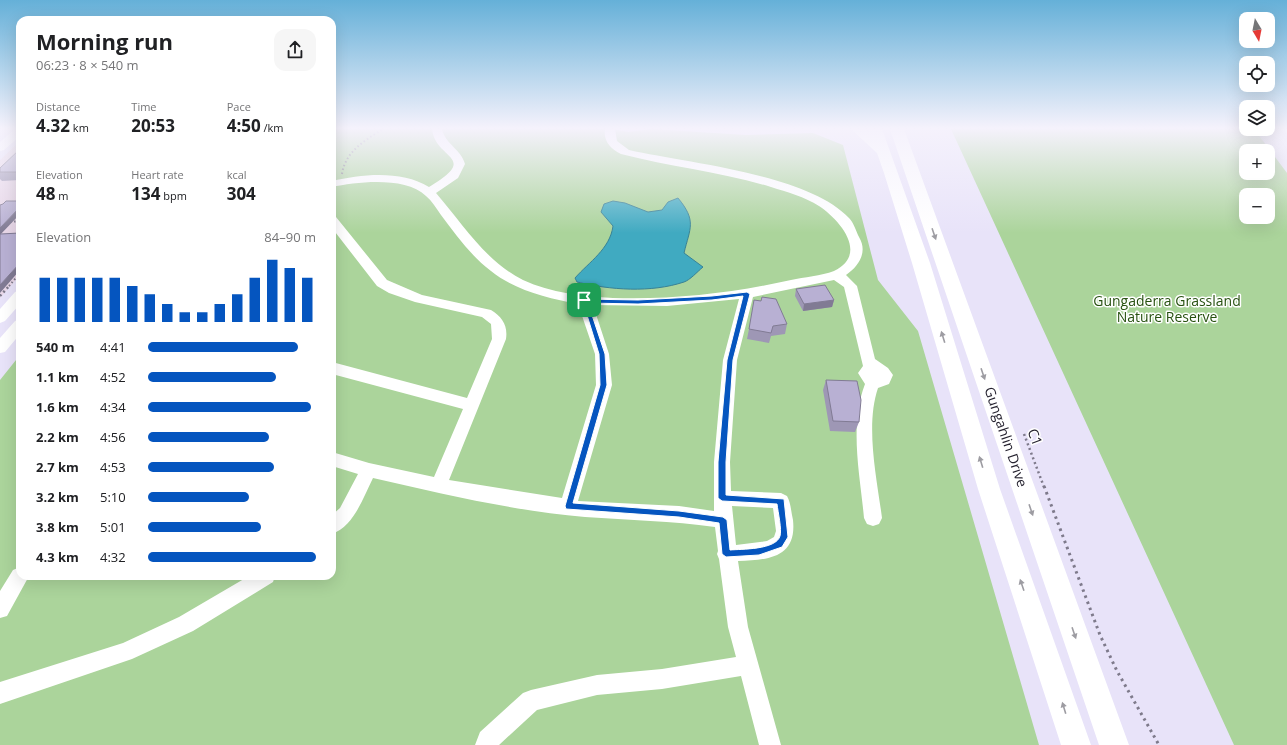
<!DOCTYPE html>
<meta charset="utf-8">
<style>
:root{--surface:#fff;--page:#f6f6f6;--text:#202124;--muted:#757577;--accent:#0555bf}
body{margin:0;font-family:"Open Sans",sans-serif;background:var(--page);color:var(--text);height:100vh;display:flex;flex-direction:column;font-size:15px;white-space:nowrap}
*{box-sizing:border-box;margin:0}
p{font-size:13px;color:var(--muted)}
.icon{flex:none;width:22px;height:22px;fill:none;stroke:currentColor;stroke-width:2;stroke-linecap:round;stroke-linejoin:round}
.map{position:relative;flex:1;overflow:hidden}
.drawer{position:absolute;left:16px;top:16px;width:320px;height:564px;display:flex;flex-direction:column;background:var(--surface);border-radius:12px;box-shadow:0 4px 16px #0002}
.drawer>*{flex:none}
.needle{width:26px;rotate:170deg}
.controls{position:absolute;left:1239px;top:12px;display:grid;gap:8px}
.controls a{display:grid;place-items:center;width:36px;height:36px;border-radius:8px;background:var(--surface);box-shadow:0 4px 16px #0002;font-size:20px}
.pin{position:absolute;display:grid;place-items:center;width:34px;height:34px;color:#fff;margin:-17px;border-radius:8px;box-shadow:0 2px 6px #0006}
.round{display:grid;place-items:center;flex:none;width:42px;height:42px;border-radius:12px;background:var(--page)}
.summary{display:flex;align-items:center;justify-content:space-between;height:68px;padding:0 20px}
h1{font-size:22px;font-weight:700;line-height:30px}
.stats{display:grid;grid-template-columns:repeat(3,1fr);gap:6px;height:68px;padding:4px 20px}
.stats div{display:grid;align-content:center}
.stats b{font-size:17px;font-weight:700}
.stats small{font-size:11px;font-weight:400}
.stats p{font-size:11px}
.chart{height:112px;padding:8px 20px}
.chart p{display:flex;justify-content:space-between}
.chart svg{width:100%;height:72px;margin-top:4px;stroke:var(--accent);stroke-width:6}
ul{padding:0 20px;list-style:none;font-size:13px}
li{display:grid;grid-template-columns:64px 48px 1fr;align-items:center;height:30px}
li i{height:10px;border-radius:5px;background:var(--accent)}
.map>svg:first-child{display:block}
.industrial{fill:#e8d7e8}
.green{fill:#abd49b;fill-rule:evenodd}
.water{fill:#40aac1;stroke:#388296}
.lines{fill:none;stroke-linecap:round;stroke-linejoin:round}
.path-far2{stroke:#7e7a8b;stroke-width:2;stroke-dasharray:1.5 2.5;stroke-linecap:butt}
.path-far1{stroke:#7e7a8b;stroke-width:2.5;stroke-dasharray:2 3;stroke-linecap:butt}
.path{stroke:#7e7a8b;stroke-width:3;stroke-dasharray:2.5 4;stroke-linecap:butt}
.minor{fill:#fff;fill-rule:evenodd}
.major{fill:#fff;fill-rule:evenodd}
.wall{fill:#9e97b5}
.shaded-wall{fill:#817b94}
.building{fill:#b8b0d3;stroke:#817b94}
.oneway{fill:#9d9ca2}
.route{fill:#0555bf;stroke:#fff;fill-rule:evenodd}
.labels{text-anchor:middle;stroke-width:3;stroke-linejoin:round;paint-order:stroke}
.park-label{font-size:14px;fill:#275110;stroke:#fff}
.street-label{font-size:14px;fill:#262330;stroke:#fff}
</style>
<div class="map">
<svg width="1287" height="745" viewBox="0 0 1287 745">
<rect width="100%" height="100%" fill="#e8e3f9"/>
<!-- industrial -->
<path class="industrial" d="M20,141V275L0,298V160Z"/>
<!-- green -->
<path class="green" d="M332,129H613L628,132L652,129L746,135L813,133L843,145L878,280L918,331L1039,745H0V380L20,355V576H332Z
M951,129H1254L1287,173V745H1234ZM1246,151H1268V173H1246ZM1246,195H1268V217H1246Z"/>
<!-- water -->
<path class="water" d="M678,198C697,221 690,228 684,253L703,267C697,272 690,280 684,282C651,293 610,290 577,282L575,278C589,262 610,249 613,226L601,212L604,204L613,201L625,203L648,212L662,210L668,202Z"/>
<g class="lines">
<!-- path-far2 -->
<path class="path-far2" d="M342,174C345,152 365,140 383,129
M10,222L20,221
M9,286L20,273"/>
<!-- path-far1 -->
<path class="path-far1" d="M0,296L10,285
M1024,434L1044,487"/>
<!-- path -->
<path class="path" d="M1044,486L1100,635L1117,671L1159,745"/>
<!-- minor -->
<path class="minor" d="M15,129H20V136L4,150L0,151V142Z
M432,129H442C445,144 461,149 465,164L458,178L436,193C463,224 485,261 523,280C551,293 583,296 613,298C673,300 733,293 791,280C804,277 821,276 834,271C869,254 840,220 819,206C805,197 787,192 771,187C722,172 671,167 621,154C611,149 603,141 605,129H615L617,141L629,150C687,163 808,174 849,218C854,223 856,231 859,237C868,252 859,266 846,275L857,286L875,359L888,368L893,375L889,384L878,388C865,426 877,479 882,518L879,524L873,526L867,524L864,518C860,474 849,426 865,384L858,373L863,366L844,287L834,280L753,297L737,360L730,462L731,491L781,493L787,496C791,503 791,512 793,520C797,558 768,560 738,561L748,627L781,745H759L741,676L662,689L597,695L537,710L499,745H475L480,732L523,693L531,690L597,675L662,669L736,657L728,627L719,559L717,554L718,551L715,527C672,521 629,520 585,517C514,511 443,494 373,478C363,498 354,526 332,534V515L340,508L358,474L332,466V452L369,463L434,477L463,409L332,374V362L467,398L492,339L491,324L482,317L415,302L389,293L377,286L332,228V216L336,217L387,280L422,295L491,310C502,317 508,325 506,339L449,480L562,498L596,385L595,354L578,304C548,298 516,291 491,271C471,256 456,235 441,215C436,208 432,201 426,196C405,176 357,182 332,187V181C362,174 402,170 429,187C481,156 435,160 432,129ZM739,299L723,360L714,462V511L679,506L578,501L612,385L609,354L593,305L667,306ZM732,506L773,508L776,531L774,537L767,541L736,545Z
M1281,129H1287V133Z
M20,290V304L5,321L0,323V309L15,292Z
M20,319V334L5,352L0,353V338L15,321Z
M20,567V576H29L7,616L0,618V591L13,570Z
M249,576H275L273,582L193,631L132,659L0,704V682L123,643L179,617Z"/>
<!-- major -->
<path class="major" d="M851,129H866L869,132L868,129H882L930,263L1000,489L1091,745H1061L978,489L912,263L884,173L877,153Z
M890,129H904L1129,745H1099Z"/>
</g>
<!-- wall -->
<path class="wall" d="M20,149V180L2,181L0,179V168Z
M796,289L834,300L832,307L803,311L795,296Z
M787,324L785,334L771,336L769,343L747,339L749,329Z
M826,380L859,422L855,432L830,431L823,390Z"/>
<!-- shaded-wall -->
<path class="shaded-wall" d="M20,207V214L0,235V228Z
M20,263V270L0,293V285Z
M834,300L832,307L803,311L804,304Z"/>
<!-- building -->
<path class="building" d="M20,149V172H0V168Z
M6,201H20V207L0,228V205L3,204Z
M20,233V263L0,285V234Z
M825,285L834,300L804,304L796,289Z
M762,297L776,299L787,324L773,326L771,333L749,329L754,300L761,301Z
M826,380L857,381L861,400L859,422L833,421Z"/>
<!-- one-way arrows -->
<defs><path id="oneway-solid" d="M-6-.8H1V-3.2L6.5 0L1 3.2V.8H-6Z"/></defs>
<g class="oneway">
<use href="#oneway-solid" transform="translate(934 234) rotate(71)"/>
<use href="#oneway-solid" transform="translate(943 337) rotate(-107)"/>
<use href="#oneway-solid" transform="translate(983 374) rotate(71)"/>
<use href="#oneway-solid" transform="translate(981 462) rotate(-107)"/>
<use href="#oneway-solid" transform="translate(1031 510) rotate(71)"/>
<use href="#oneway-solid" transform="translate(1022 585) rotate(-109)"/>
<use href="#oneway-solid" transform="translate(1074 633) rotate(71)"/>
<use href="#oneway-solid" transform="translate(1064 708) rotate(-107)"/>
</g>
<!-- sky -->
<linearGradient id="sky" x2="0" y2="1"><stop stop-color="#65b0d8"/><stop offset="0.55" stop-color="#f5f2fc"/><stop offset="1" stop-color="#f5f2fc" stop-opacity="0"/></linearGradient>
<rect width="1287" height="233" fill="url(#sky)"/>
<!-- route -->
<path class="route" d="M747,292L750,294L733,360L726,462V495L784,499L788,537L782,547L759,555L726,557L722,554L719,523L679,517L566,509L565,506L600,385L599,354L582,299L638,300L712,296ZM743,296L727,360L718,462V498L722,501L777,504C778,512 782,530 780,536C776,550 741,549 730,550L727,520L723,517L679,511L573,503L607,385L605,354L588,303L638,304L712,300Z"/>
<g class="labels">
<!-- park labels -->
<g class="park-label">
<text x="1167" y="306">Gungaderra Grassland<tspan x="1167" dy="16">Nature Reserve</tspan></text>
</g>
<!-- street labels -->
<g class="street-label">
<text transform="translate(1006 437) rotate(71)" y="5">Gungahlin Drive</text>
<text transform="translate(1035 437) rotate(69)" y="5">C1</text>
</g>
</g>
</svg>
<div class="controls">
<a><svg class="needle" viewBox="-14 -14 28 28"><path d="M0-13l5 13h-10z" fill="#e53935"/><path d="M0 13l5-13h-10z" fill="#757577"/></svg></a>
<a><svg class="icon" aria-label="locate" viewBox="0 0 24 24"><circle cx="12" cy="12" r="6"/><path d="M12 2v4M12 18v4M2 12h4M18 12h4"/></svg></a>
<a><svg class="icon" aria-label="layers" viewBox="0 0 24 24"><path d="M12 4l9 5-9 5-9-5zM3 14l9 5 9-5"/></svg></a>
<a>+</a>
<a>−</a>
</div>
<div class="pin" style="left:584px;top:300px;background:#1e9e55"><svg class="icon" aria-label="arrive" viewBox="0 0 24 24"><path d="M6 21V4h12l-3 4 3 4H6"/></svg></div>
<section class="drawer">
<div class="summary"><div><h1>Morning run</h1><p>06:23 · 8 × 540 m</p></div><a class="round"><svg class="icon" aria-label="share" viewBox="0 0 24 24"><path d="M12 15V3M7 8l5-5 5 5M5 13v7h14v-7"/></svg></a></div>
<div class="stats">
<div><p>Distance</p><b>4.32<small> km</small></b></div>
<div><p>Time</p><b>20:53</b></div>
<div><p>Pace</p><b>4:50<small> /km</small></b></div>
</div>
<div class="stats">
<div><p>Elevation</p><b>48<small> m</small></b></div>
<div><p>Heart rate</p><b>134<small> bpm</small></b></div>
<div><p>kcal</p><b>304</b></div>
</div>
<div class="chart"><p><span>Elevation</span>84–90 m</p>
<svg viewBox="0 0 160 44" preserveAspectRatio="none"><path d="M5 44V17M15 44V17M25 44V17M35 44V17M45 44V17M55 44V22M65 44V27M75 44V33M85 44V38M95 44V38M105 44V33M115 44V27M125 44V17M135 44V6M145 44V11M155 44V17"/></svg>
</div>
<ul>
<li><b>540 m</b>4:41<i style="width:89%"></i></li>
<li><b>1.1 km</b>4:52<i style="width:76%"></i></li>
<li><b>1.6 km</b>4:34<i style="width:97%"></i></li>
<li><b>2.2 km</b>4:56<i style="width:72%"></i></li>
<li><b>2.7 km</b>4:53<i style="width:75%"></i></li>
<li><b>3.2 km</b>5:10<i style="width:60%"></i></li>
<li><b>3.8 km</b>5:01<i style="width:67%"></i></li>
<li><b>4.3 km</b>4:32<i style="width:100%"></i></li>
</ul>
</section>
</div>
